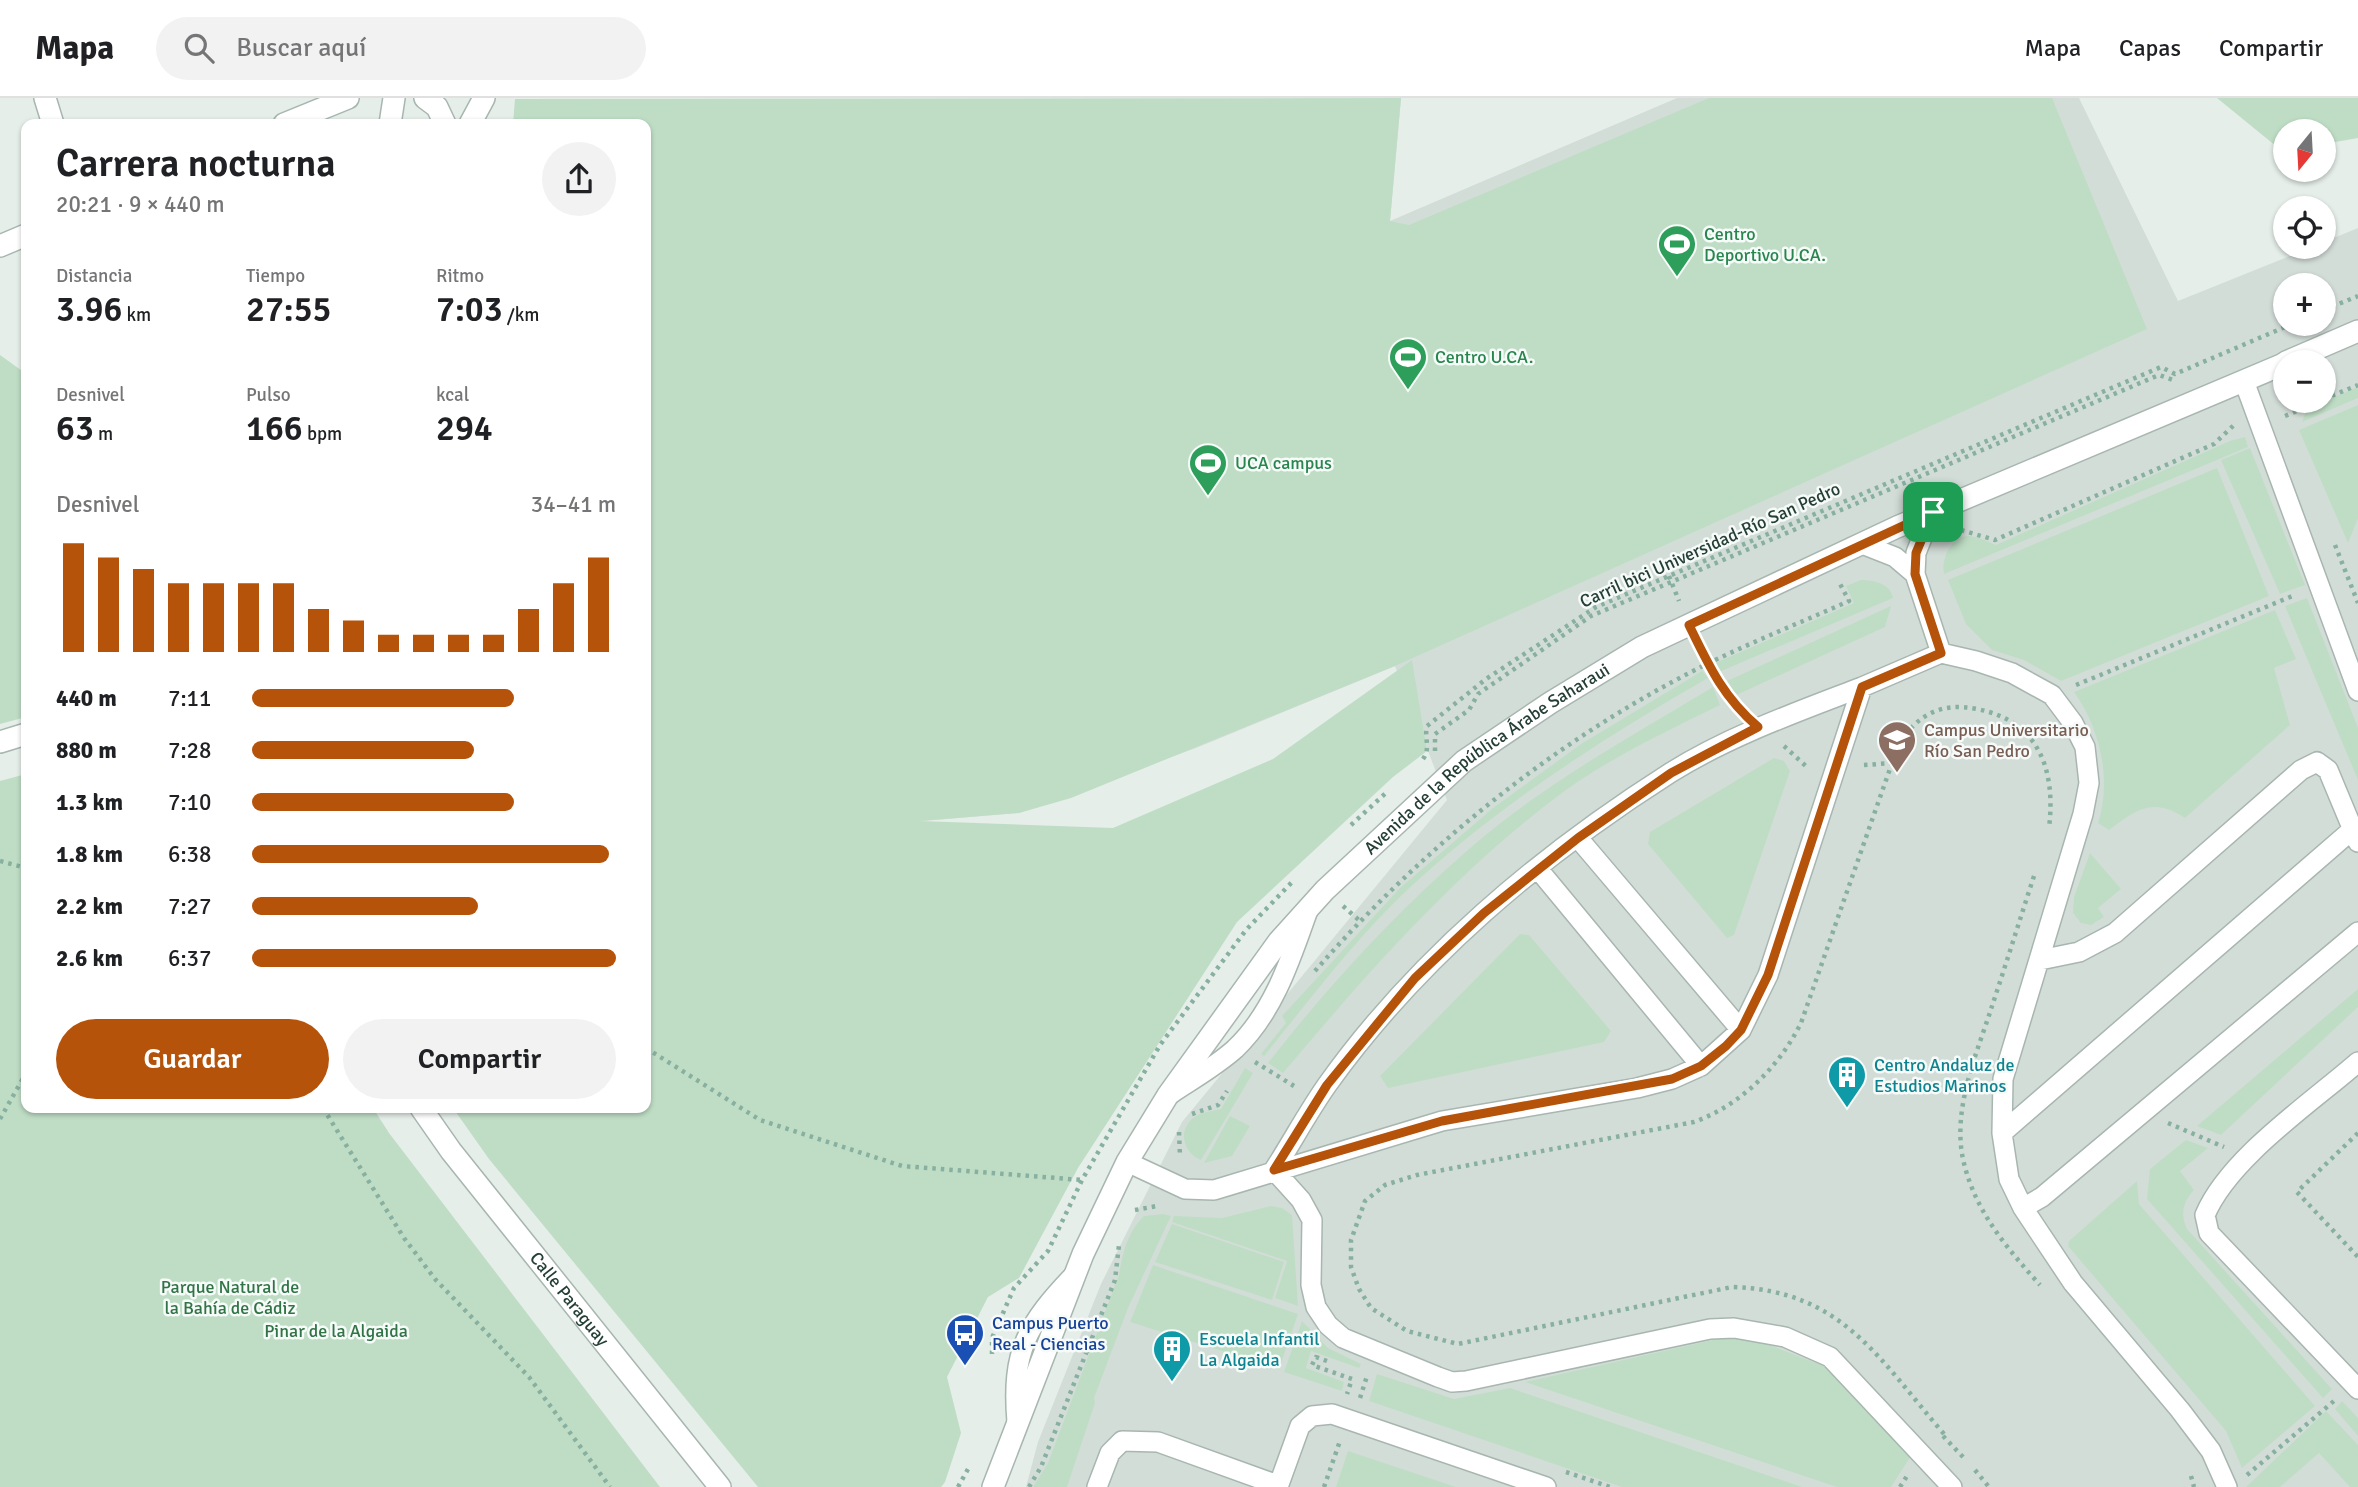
<!DOCTYPE html>
<html lang="es">
<meta charset="utf-8">
<style>
:root{--surface:#fff;--page:#f2f2f2;--text:#202124;--muted:#757577;--line:#e0e0e0;--accent:#b45309}
body{margin:0;font-family:Signika,sans-serif;background:var(--page);color:var(--text);height:100vh;display:flex;flex-direction:column;font-size:26px;white-space:nowrap}
*{box-sizing:border-box;margin:0}
p{font-size:23px;color:var(--muted)}
.icon{flex:none;width:38px;height:38px;fill:none;stroke:currentColor;stroke-width:2;stroke-linecap:round;stroke-linejoin:round}
.map{position:relative;flex:1;overflow:hidden}
.details{position:absolute;left:21px;top:21px;width:630px;height:994px;display:flex;flex-direction:column;background:var(--surface);border-radius:14px;box-shadow:0 2px 5px #0004}
.details>*{flex:none}
.needle{width:46px;rotate:198deg}
.fabs{position:absolute;left:2273px;top:21px;display:grid;gap:14px}
.fabs a{display:grid;place-items:center;width:63px;height:63px;border-radius:50%;background:var(--surface);box-shadow:0 2px 5px #0004;font-size:35px}
.pin{position:absolute;display:grid;place-items:center;width:60px;height:60px;color:#fff;margin:-30px;border-radius:14px;box-shadow:0 4px 10px #0006}
.round{display:grid;place-items:center;flex:none;width:74px;height:74px;border-radius:37px;background:var(--page)}
.headline{display:flex;align-items:center;justify-content:space-between;height:119px;padding:0 35px}
h1{font-size:38px;font-weight:600;line-height:52px}
.stats{display:grid;grid-template-columns:repeat(3,1fr);gap:10px;height:119px;padding:7px 35px}
.stats div{display:grid;align-content:center}
.stats b{font-size:35px;font-weight:600}
.stats small{font-size:19px;font-weight:400}
.stats p{font-size:19px}
.chart{height:196px;padding:14px 35px}
.chart p{display:flex;justify-content:space-between}
.chart svg{width:100%;height:126px;margin-top:7px;stroke:var(--accent);stroke-width:6}
.action{display:flex;gap:14px;margin-top:auto;padding:14px 35px}
.action a{flex:1;height:80px;border-radius:42px;background:var(--accent);color:#fff;font-size:28px;font-weight:600;line-height:80px;text-align:center}
.action a+a{background:var(--page);color:var(--text)}
ul{padding:0 35px;list-style:none;font-size:23px}
li{display:grid;grid-template-columns:112px 84px 1fr;align-items:center;height:52px}
li i{height:18px;border-radius:9px;background:var(--accent)}
header{display:flex;align-items:center;gap:42px;box-sizing:border-box;height:98px;padding:0 35px;background:var(--surface);border-bottom:2px solid var(--line)}
header strong{font-size:33px}
nav{display:flex;gap:38px;margin-inline-start:auto;font-size:24px}
.search{width:490px;height:63px;background:var(--page);display:flex;align-items:center;gap:18px;box-sizing:border-box;padding:0 24px;border-radius:38px;color:var(--muted);font-size:26px}
.map>svg:first-child{display:block}
.built{fill:#d3ddd8;fill-rule:evenodd}
.green{fill:#bfddc5}
.lines{fill:none;stroke-linecap:round;stroke-linejoin:round}
.service-casing{stroke:#a8b6b0;stroke-width:22}
.tertiary-casing{stroke:#a8b6b0;stroke-width:24}
.path{stroke:#87b0a0;stroke-width:4.5;stroke-dasharray:3.5 5;stroke-linecap:butt}
.service{stroke:#fff;stroke-width:19}
.tertiary{stroke:#fff;stroke-width:21}
.route-casing{stroke:#fff;stroke-width:14}
.route{stroke:#b45309;stroke-width:9}
.labels{text-anchor:middle;stroke-width:5;stroke-linejoin:round;paint-order:stroke}
.leisure-label{font-size:18px;fill:#27864d;stroke:#f6faf8;text-anchor:start}
.street-label{font-size:18px;fill:#253f36;stroke:#f6faf8}
.education-label{font-size:18px;fill:#785e54;stroke:#f6faf8;text-anchor:start}
.culture-label{font-size:18px;fill:#0d838f;stroke:#f6faf8;text-anchor:start}
.park-label{font-size:18px;fill:#307446;stroke:#f6faf8}
.transit-label{font-size:18px;fill:#164399;stroke:#f6faf8;text-anchor:start}
</style>
<header>
<strong>Mapa</strong>
<div class="search"><svg class="icon" aria-label="search" viewBox="0 0 24 24"><circle cx="10" cy="10" r="6"/><path d="M15 15l6 6"/></svg>Buscar aquí</div>
<nav><a>Mapa</a><a>Capas</a><a>Compartir</a></nav>
</header>
<div class="map">
<svg width="2358" height="1389" viewBox="0 0 2358 1389">
<rect width="100%" height="100%" fill="#e5eee9"/>
<!-- built -->
<path class="built" d="M1401,0L1390,123L1677,0H2079L2178,203L2312,149H2324V144L2358,130V1389H1026L1038,1344L1101,1186L1182,1024L1447,702L1395,568L1196,650L1019,715L911,724L646,120ZM2286,187H2324V226H2286ZM2286,264H2324V303H2286Z"/>
<!-- green -->
<path class="green" d="M1401,0L1390,123L1409,127L1709,0H2052L2147,231L1395,568L1071,700L1019,715L920,723L1113,730L1273,661L1412,562L1427,653L1393,679L1237,824L1078,1070L1019,1180L988,1199L947,1279L961,1335L945,1384L941,1389H758L489,1061L453,1010H646V26H513L515,1Z
M2217,0H2358V40L2324,46V33H2286L2285,53H2282Z
M0,257L25,275L26,279V619L0,626Z
M2358,289V300L2302,324L2307,311Z
M2358,307V420L2348,445L2299,332Z
M2245,339L2248,349L1944,476C1941,461 1951,438 1969,438C1977,438 1988,444 1996,447L2230,343Z
M2250,350L2305,487L2280,496L2221,362Z
M2217,370L2269,498L2061,583L2024,562L1992,552L1966,526L1948,482Z
M1861,482C1874,482 1891,486 1893,500L1719,574L1713,566L1854,505L1846,488Z
M2307,500L2358,630V682L2285,508Z
M1891,508L1885,529L1732,599L1725,584Z
M2275,512L2296,561L2274,570L2290,627L2185,720C2153,699 2137,711 2109,732L2098,725C2112,682 2100,630 2074,594Z
M1702,573L1708,580C1600,642 1494,710 1403,796C1352,845 1309,903 1264,958L1261,956L1286,925L1282,918L1400,790L1493,710L1581,646Z
M1713,589L1720,607C1663,635 1601,664 1550,704C1449,782 1365,878 1283,975L1268,965C1329,887 1394,816 1469,751C1542,687 1630,639 1713,589Z
M1774,660L1784,663L1790,673L1734,837L1727,840L1648,746L1650,734Z
M26,676V1010H373L389,1035L660,1389H0V683Z
M2090,755L2121,791L2098,810L2104,819L2091,827L2081,825L2073,815L2074,799Z
M1520,836L1529,837L1611,933L1604,944L1388,990L1380,978Z
M2358,891V909L2221,1037L2197,1028Z
M1245,970L1253,975L1201,1062C1184,1055 1177,1034 1193,1020C1201,1014 1212,1013 1221,1011Z
M1230,1018L1250,1028L1232,1058L1204,1065Z
M2186,1042L2208,1050L2180,1073L2194,1092C2183,1104 2180,1116 2187,1131L2332,1291L2323,1300L2147,1101L2150,1071Z
M2137,1083L2139,1106L2315,1308L2242,1370L2226,1333L2068,1148L2069,1143Z
M1271,1108L1282,1110L1292,1117L1298,1208L1275,1200L1287,1163L1172,1124L1174,1118L1222,1120Z
M1163,1116L1171,1118L1128,1210L1094,1300L1095,1305L1067,1389H1033L1048,1365L1119,1177C1123,1154 1127,1135 1144,1118Z
M1172,1126L1284,1164L1272,1202L1155,1164Z
M1153,1167L1298,1216L1279,1271L1130,1224Z
M1302,1223L1328,1250L1361,1266L1359,1270L1311,1253L1306,1270L1344,1284L1342,1293L1284,1274Z
M1722,1240L1762,1244L1826,1269L1911,1358L1891,1389H1837L1525,1284Z
M1377,1276L1454,1301L1510,1290L1802,1389H1622L1369,1303Z
M2342,1303L2358,1320V1338L2335,1311Z
M2326,1313L2358,1347V1389H2350L2319,1355L2280,1389H2246Z
M1348,1353L1456,1389H1336Z"/>
<g class="lines">
<defs>
<path id="service" d="M2244,283L2358,593
M1932,414L1916,455L1915,476L1941,555
M1862,446L1895,459L1915,476
M1578,740L1741,932
M1538,771L1701,968
M2040,862L2079,854L2115,835L2301,672L2317,664L2328,672L2358,744
M2358,964C2311,1005 2229,1060 2205,1117L2209,1135L2358,1291
M1172,995C1193,981 1216,968 1235,951C1274,914 1291,860 1308,812
M2002,1035L2352,732
M1127,1064L1185,1091L1214,1092L1442,1023L1637,990L1672,981L1701,968L1741,932L1768,877L1862,589L1941,555L1976,563L2012,575L2052,597L2073,625L2085,649L2089,685L2083,716L2003,981L2002,1035L2009,1081L2023,1110L2073,1185L2180,1312L2211,1353L2227,1389
M1274,1072L1301,1102L1312,1122L1311,1187L1316,1209L1328,1227L1343,1240L1438,1279L1452,1284L1466,1283L1710,1231L1734,1230L1785,1239L1830,1259L1952,1389
M1274,1072C1292,1044 1308,1014 1327,987C1416,862 1541,757 1670,675C1729,638 1797,614 1862,589
M2023,1110L2042,1099L2358,834
M1017,1324C1011,1253 1027,1226 1075,1176
M1097,1389L1110,1355L1122,1343L1158,1344L1272,1385L1274,1389
M1278,1389L1300,1328L1312,1318L1332,1316L1546,1389"/>
<g id="tertiary">
<path d="M45,0L53,26"/>
<path d="M425,0L437,9L445,26"/>
<path d="M284,26L348,0"/>
<path d="M390,26L394,0"/>
<path d="M470,26L484,0"/>
<path d="M0,148L26,137"/>
<path d="M2286,264L2358,233"/>
<path d="M0,644L26,636"/>
<path id="s1" d="M421,1010L451,1053L720,1389"/>
<path id="s2" d="M993,1389L1083,1156L1127,1064L1168,997L1279,843L1325,792L1464,663L1550,605L1642,549L1897,429L2286,265"/>
</g>
</defs>
<!-- service casing -->
<use href="#service" class="service-casing"/>
<!-- tertiary casing -->
<use href="#tertiary" class="tertiary-casing"/>
<!-- path -->
<path class="path" d="M2324,212L2358,198
M2324,301L2358,287
M2285,318L2321,303
M1961,432L1995,442L2214,346L2234,327
M2335,447L2358,505
M1669,478L1679,503
M1700,549L1716,580L1739,613
M2076,587L2295,497
M1784,648L1808,670
M1435,653V636L1469,612L1478,596L1591,518L2159,277L2176,283
M1423,661C1431,650 1424,640 1427,628L1486,581L1596,509L2161,269L2175,276L2292,226
M1864,667L1892,665
M1351,727L1388,693
M0,763L26,770
M2034,778C2020,821 2007,863 1993,905C1978,953 1952,1009 1963,1061C1974,1112 2006,1149 2040,1187
M1343,808L1360,823
M1315,873C1423,749 1559,639 1707,566C1754,543 1802,524 1849,503L1839,484
M646,950L760,1022L902,1068L1082,1082
M1255,964L1294,988
M323,1010L404,1140L435,1181L529,1279L610,1389
M1192,1016L1218,1007L1227,993
M0,1021L26,975
M2168,1025L2224,1049
M1179,1034L1180,1059
M2358,1035L2297,1094L2358,1159
M1135,1112L1157,1108
M992,1256V1240L1014,1190L1048,1153L1082,1082L1160,947L1246,832L1294,782
M1327,1263L1316,1259L1312,1267L1352,1281L1347,1296
M1360,1300L1367,1278
M1944,1336C1879,1261 1842,1192 1732,1189L1458,1246L1407,1233L1371,1210L1359,1191L1351,1169V1142L1365,1103L1385,1087L1417,1077L1694,1024C1741,1007 1779,969 1801,925L1899,645C1919,616 1941,604 1977,611C2039,623 2056,672 2049,730
M1943,1338L1964,1360
M1975,1372L1989,1389
M1566,1374L1610,1389
M2247,1377L2334,1303
M2191,1378L2194,1389
M958,1389L968,1371
M1029,1389L1041,1369L1115,1182L1119,1147
M1324,1389L1340,1343
M1900,1389L1907,1378"/>
<!-- service -->
<use href="#service" class="service"/>
<!-- tertiary -->
<use href="#tertiary" class="tertiary"/>
</g>
<g class="lines">
<defs>
<path id="route" d="M1933,414L1916,455L1915,476L1941,555L1862,589L1768,877L1741,932L1726,948L1701,968L1672,981L1442,1023L1274,1072L1327,987L1415,880L1484,815L1578,740L1671,675L1758,629C1723,599 1709,568 1689,527Z"/>
</defs>
<!-- route casing -->
<use href="#route" class="route-casing"/>
<!-- route -->
<use href="#route" class="route"/>
</g>
<!-- icons -->
<defs>
<symbol id="stadium-pin" viewBox="-11 -11 22 30"><path d="M0 17L-7.5 6A9.5 9.5 0 1 1 7.5 6Z" fill="#2e9e5b" stroke="#f6faf8"/><path d="M0-5a6.5 5 0 1 0 0 10a6.5 5 0 1 0 0-10ZM-3.5-1.8h7v3.6h-7Z" fill="#fff"/></symbol>
<symbol id="university-pin" viewBox="-11 -11 22 30"><path d="M0 17L-7.5 6A9.5 9.5 0 1 1 7.5 6Z" fill="#8d6e63" stroke="#f6faf8"/><path d="M0-5L7-2L0 1L-7-2ZM-4 1L0 2.5L4 1V4Q0 6-4 4Z" fill="#fff"/></symbol>
<symbol id="building-pin" viewBox="-11 -11 22 30"><path d="M0 17L-7.5 6A9.5 9.5 0 1 1 7.5 6Z" fill="#0f9aa8" stroke="#f6faf8"/><path d="M-4-6H4V6H1V3H-1V6H-4ZM-2.5-4.3h1.7v1.8h-1.7ZM.8-4.3h1.7v1.8H.8ZM-2.5-1h1.7V.8h-1.7ZM.8-1h1.7V.8H.8Z" fill="#fff"/></symbol>
<symbol id="bus-pin" viewBox="-11 -11 22 30"><path d="M0 17L-7.5 6A9.5 9.5 0 1 1 7.5 6Z" fill="#1a4fb4" stroke="#f6faf8"/><path d="M-5-6H5V4H4V6H2V4H-2V6H-4V4H-5ZM-3.5-4V0h7V-4ZM-3.5 1.2v1.5H-2V1.2ZM2 1.2v1.5H3.5V1.2Z" fill="#fff"/></symbol>
</defs>
<g fill-rule="evenodd">
<use href="#stadium-pin" x="1655" y="124" width="44" height="60"/>
<use href="#stadium-pin" x="1386" y="237" width="44" height="60"/>
<use href="#stadium-pin" x="1186" y="343" width="44" height="60"/>
<use href="#university-pin" x="1875" y="620" width="44" height="60"/>
<use href="#building-pin" x="1825" y="955" width="44" height="60"/>
<use href="#bus-pin" x="943" y="1213" width="44" height="60"/>
<use href="#building-pin" x="1150" y="1229" width="44" height="60"/>
</g>
<g class="labels">
<!-- leisure labels -->
<g class="leisure-label">
<text x="1704" y="142">Centro<tspan x="1704" dy="21">Deportivo U.CA.</tspan></text>
<text x="1435" y="265">Centro U.CA.</text>
<text x="1235" y="371">UCA campus</text>
</g>
<!-- street labels -->
<g class="street-label">
<text transform="translate(1710 447) rotate(-24)" y="6">Carril bici Universidad-Río San Pedro</text>
<text dy="6" stroke="none"><textPath href="#s2" startOffset="898">Avenida de la República Árabe Saharaui</textPath></text>
<text dy="6" stroke="none"><textPath href="#s1" startOffset="242">Calle Paraguay</textPath></text>
</g>
<!-- education labels -->
<g class="education-label">
<text x="1924" y="638">Campus Universitario<tspan x="1924" dy="21">Río San Pedro</tspan></text>
</g>
<!-- culture labels -->
<g class="culture-label">
<text x="1874" y="973">Centro Andaluz de<tspan x="1874" dy="21">Estudios Marinos</tspan></text>
<text x="1199" y="1247">Escuela Infantil<tspan x="1199" dy="21">La Algaida</tspan></text>
</g>
<!-- park labels -->
<g class="park-label">
<text x="230" y="1195">Parque Natural de<tspan x="230" dy="21">la Bahía de Cádiz</tspan></text>
<text x="336" y="1239">Pinar de la Algaida</text>
</g>
<!-- transit labels -->
<g class="transit-label">
<text x="992" y="1231">Campus Puerto<tspan x="992" dy="21">Real - Ciencias</tspan></text>
</g>
</g>
</svg>
<div class="fabs">
<a><svg class="needle" viewBox="-14 -14 28 28"><path d="M0-13l5 13h-10z" fill="#e53935"/><path d="M0 13l5-13h-10z" fill="#757577"/></svg></a>
<a><svg class="icon" aria-label="locate" viewBox="0 0 24 24"><circle cx="12" cy="12" r="6"/><path d="M12 2v4M12 18v4M2 12h4M18 12h4"/></svg></a>
<a>+</a>
<a>−</a>
</div>
<div class="pin" style="left:1933px;top:414px;background:#1e9e55"><svg class="icon" aria-label="arrive" viewBox="0 0 24 24"><path d="M6 21V4h12l-3 4 3 4H6"/></svg></div>
<section class="details">
<div class="headline"><div><h1>Carrera nocturna</h1><p>20:21 · 9 × 440 m</p></div><a class="round"><svg class="icon" aria-label="share" viewBox="0 0 24 24"><path d="M12 15V3M7 8l5-5 5 5M5 13v7h14v-7"/></svg></a></div>
<div class="stats">
<div><p>Distancia</p><b>3.96<small> km</small></b></div>
<div><p>Tiempo</p><b>27:55</b></div>
<div><p>Ritmo</p><b>7:03<small> /km</small></b></div>
</div>
<div class="stats">
<div><p>Desnivel</p><b>63<small> m</small></b></div>
<div><p>Pulso</p><b>166<small> bpm</small></b></div>
<div><p>kcal</p><b>294</b></div>
</div>
<div class="chart"><p><span>Desnivel</span>34–41 m</p>
<svg viewBox="0 0 160 44" preserveAspectRatio="none"><path d="M5 44V6M15 44V11M25 44V15M35 44V20M45 44V20M55 44V20M65 44V20M75 44V29M85 44V33M95 44V38M105 44V38M115 44V38M125 44V38M135 44V29M145 44V20M155 44V11"/></svg>
</div>
<ul>
<li><b>440 m</b>7:11<i style="width:72%"></i></li>
<li><b>880 m</b>7:28<i style="width:61%"></i></li>
<li><b>1.3 km</b>7:10<i style="width:72%"></i></li>
<li><b>1.8 km</b>6:38<i style="width:98%"></i></li>
<li><b>2.2 km</b>7:27<i style="width:62%"></i></li>
<li><b>2.6 km</b>6:37<i style="width:100%"></i></li>
</ul>
<div class="action"><a>Guardar</a><a>Compartir</a></div>
</section>
</div>
